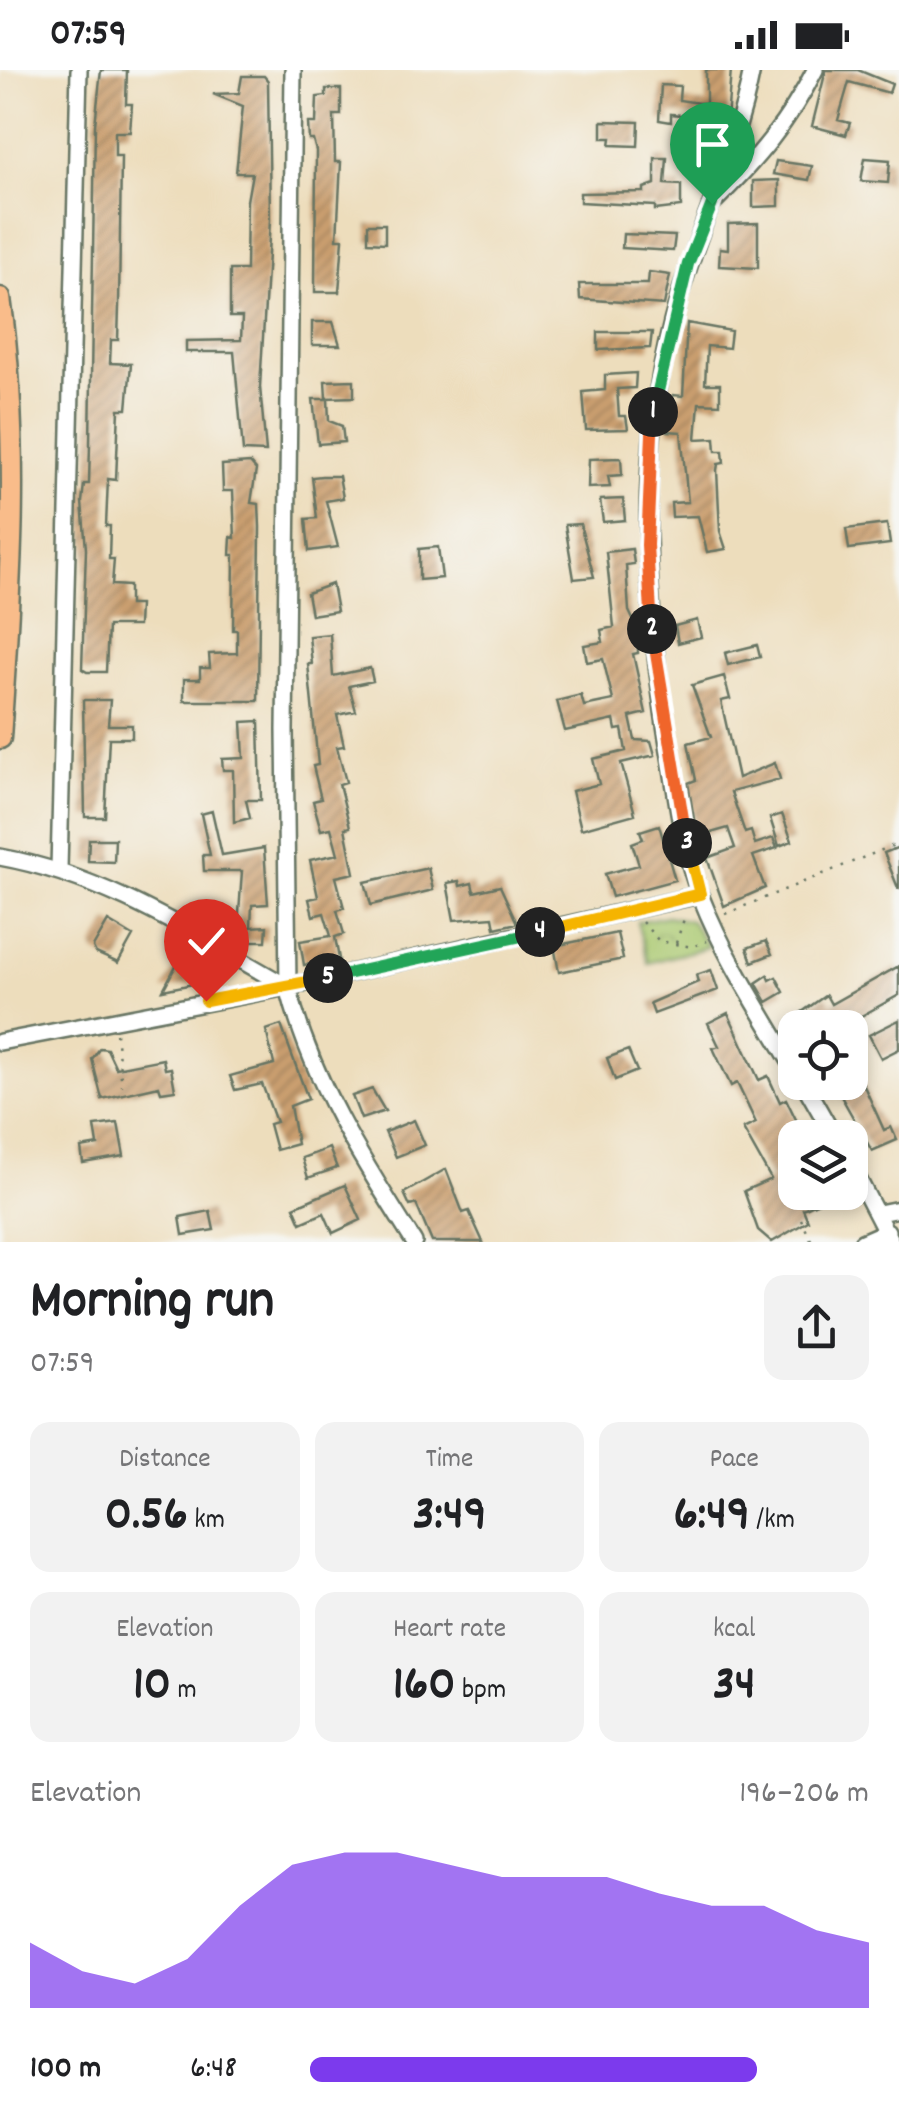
<!DOCTYPE html>
<meta charset="utf-8">
<style>
:root{--surface:#fff;--page:#f2f2f2;--text:#202124;--muted:#757577;--accent:#7c3aed}
body{margin:0;font-family:Dekko,sans-serif;background:var(--page);color:var(--text);height:100vh;display:flex;flex-direction:column;font-size:38px;white-space:nowrap}
*{box-sizing:border-box;margin:0}
p{font-size:32px;color:var(--muted)}
.icon{flex:none;width:55px;height:55px;fill:none;stroke:currentColor;stroke-width:2;stroke-linecap:round;stroke-linejoin:round}
.map{position:relative;height:1172px;overflow:hidden}
.panel{display:flex;flex-direction:column;background:var(--surface);flex:1}
.panel>*{flex:none}
.controls{position:absolute;left:778px;top:940px;display:grid;gap:20px}
.controls a{display:grid;place-items:center;width:90px;height:90px;border-radius:20px;background:var(--surface);box-shadow:0 5px 15px #0003;font-size:50px}
.pin{position:absolute;display:grid;place-items:center;width:85px;height:85px;color:#fff;margin:-102px -42px;border-radius:50% 50% 50% 0;rotate:-45deg;box-shadow:0 0 10px #0007}
.pin .icon{rotate:45deg}
.km{position:absolute;width:50px;height:50px;margin:-25px;border-radius:50%;background:#222;color:#fff;font-size:28px;line-height:50px;text-align:center}
.round{display:grid;place-items:center;flex:none;width:105px;height:105px;border-radius:20px;background:var(--page)}
.summary{display:flex;align-items:center;justify-content:space-between;height:170px;padding:0 30px}
h1{font-size:55px;font-weight:700;line-height:75px}
.metrics{display:grid;grid-template-columns:repeat(3,1fr);gap:15px;height:170px;padding:10px 30px}
.metrics div{display:grid;align-content:center;border-radius:20px;background:var(--page);text-align:center}
.metrics b{font-size:50px;font-weight:700}
.metrics small{font-size:28px;font-weight:400}
.metrics p{font-size:28px}
.chart{height:280px;padding:20px 30px}
.chart p{display:flex;justify-content:space-between}
.chart svg{width:100%;height:180px;margin-top:10px;fill:var(--accent);opacity:.7}
ul{padding:0 30px;list-style:none;font-size:32px}
li{display:grid;grid-template-columns:160px 120px 1fr;align-items:center;height:75px}
li i{height:25px;border-radius:12px;background:var(--accent)}
.status{display:flex;justify-content:space-between;align-items:center;height:70px;padding:0 50px;background:var(--surface);direction:ltr}
.status svg{height:28px;fill:currentColor}
.map>svg:first-child{display:block}
.park{fill:url(#park-crowns);stroke:#658352;stroke-width:2.5}
.building{fill:url(#building-hatch)}
.lines{fill:none;stroke-linecap:round;stroke-linejoin:round}
.minor-casing{stroke:#677564;stroke-width:20}
.major-casing{stroke:#677564;stroke-width:25}
.path{stroke:#677564;stroke-width:2.5;stroke-dasharray:2.5 8;stroke-linecap:butt}
.minor{stroke:#fff;stroke-width:15}
.major{stroke:#f9bc8a;stroke-width:20}
.split-1-casing{stroke:#fff;stroke-width:20}
.split-2-casing{stroke:#fff;stroke-width:20}
.split-3-casing{stroke:#fff;stroke-width:20}
.split-4-casing{stroke:#fff;stroke-width:20}
.split-5-casing{stroke:#fff;stroke-width:20}
.split-6-casing{stroke:#fff;stroke-width:20}
.split-1{stroke:#22a559;stroke-width:12}
.split-2{stroke:#f0652b;stroke-width:12}
.split-3{stroke:#f0652b;stroke-width:12}
.split-4{stroke:#f5b400;stroke-width:12}
.split-5{stroke:#22a559;stroke-width:12}
.split-6{stroke:#f5b400;stroke-width:12}
</style>
<div class="status"><b>07:59</b><svg viewBox="0 0 49 12"><path d="M0 12V9h3v3zM5 12V6h3v6zM10 12V3h3v9zM15 12V0h3v12zM26 1h20v11H26zM47 4h2v5h-2z"/></svg></div>
<div class="map">
<svg width="899" height="1172" viewBox="0 0 899 1172">
<defs>
<pattern id="park-crowns" width="20" height="18" patternUnits="userSpaceOnUse" patternTransform="scale(2.5)"><rect width="20" height="18" fill="#abc971"/><path d="M2 6a3 3 0 1 1 6 0M12 15a3 3 0 1 1 6 0" fill="none" stroke="#8ba45e"/></pattern>
<pattern id="building-hatch" width="6" height="6" patternUnits="userSpaceOnUse" patternTransform="scale(2.5)"><rect width="6" height="6" fill="#ca9f70"/><path d="M-1 1l2-2M0 6l6-6M5 7l2-2" fill="none" stroke="#a3835d"/></pattern>
</defs>
<rect width="100%" height="100%" fill="#f6f6f2"/>
<filter id="ink" filterUnits="userSpaceOnUse"><feTurbulence type="fractalNoise" baseFrequency=".01" numOctaves="2"/><feDisplacementMap in="SourceGraphic" scale="20" xChannelSelector="R" yChannelSelector="G"/><feConvolveMatrix kernelMatrix="1 2 1 2 8 2 1 2 1" color-interpolation-filters="sRGB"/></filter>
<filter id="wash" filterUnits="userSpaceOnUse"><feTurbulence type="fractalNoise" baseFrequency=".0048" numOctaves="4" result="noise"/><feDisplacementMap in="SourceGraphic" scale="40" xChannelSelector="R" yChannelSelector="G"/><feGaussianBlur stdDeviation="2.25" result="paint"/><feColorMatrix in="noise" values="0 0 0 0 0 0 0 0 0 0 0 0 0 0 0 0 0 1.4 0 .05"/><feComposite in="paint" operator="in"/></filter>
<g filter="url(#wash)">
<rect width="100%" height="100%" fill="#edddbc"/>
<!-- park -->
<path class="park" d="M667,846L691,851L708,877L648,893L637,852Z"/>
<g id="blocks">
<!-- building -->
<path class="building" d="M101,0H127L126,34H132L130,62H115V86H121L119,236L118,270H111L110,293L131,294L127,339H119L116,410L108,409L106,456H110L109,489H114L112,515L129,516V535H139L138,556H108L106,602H87L82,599L86,479L82,432L84,414H89L90,374L95,55Z
M706,0H731L727,50L671,44V52L659,50L661,15L680,16L679,30L706,34Z
M826,0H858L892,14L889,23L849,12L838,50L850,53L846,65L812,56Z
M242,6H264L268,11L270,150L260,317L266,382L243,381L234,282H186V271L241,270L242,247H230V200H246L247,131L252,103H236L243,36L213,24L239,23Z
M326,19H341V45H334L335,92H341L337,169H343L339,222H315L316,81L313,70H309L308,53H316L317,27L326,26Z
M602,51L639,52L638,76L610,75L611,68H602Z
M677,68L705,69L704,85L677,84Z
M655,88H667L665,114L681,115V137L655,140V136L580,132V123L644,122V118L655,114Z
M865,88L890,90L888,113L861,111Z
M776,91L812,96L809,110L773,104Z
M779,110V136L753,137V111Z
M758,153V198L719,196L720,178L728,179V154Z
M368,154H385V173L368,172Z
M623,164L675,166L673,181L622,178Z
M649,202L670,205L664,235L580,229L579,214H648Z
M312,252H333L340,275H312Z
M687,253L731,261L729,278L707,276L705,314H720V334L699,333L696,369L715,368L716,381H723L724,393L718,394L717,400L720,461L726,479L707,482L698,446L672,447L671,433L688,432L681,362L668,361L673,325L683,326Z
M598,262H652L650,278L598,280Z
M636,303L635,318L617,319L619,346H626L628,359L586,360L583,322L605,320V305Z
M354,310V327L326,328L325,311Z
M313,329H328L329,351L342,356L344,372L318,374Z
M621,388L622,405L608,406L610,417L588,418L589,389Z
M250,393L256,400L251,433L259,434L260,457L258,631H184V609H200V598H210L209,584L237,583V560H233L234,485H230L231,467L235,468L233,421H223L222,395Z
M322,406H339L343,428L326,431L338,477L309,481L306,449L317,448L312,407Z
M623,429L625,450L603,452L600,430Z
M580,454L594,507L574,509L565,455Z
M887,454L890,474L849,479L846,459Z
M438,477L442,508L419,510V479Z
M632,479L634,494L626,495L629,541L637,558L638,583L633,584L646,643L630,647L635,670L651,671L655,685L621,693L635,744L581,759L572,721L599,714L593,689L626,681L622,659L616,660L614,650L565,661L557,631L581,625L584,636L613,630L603,589L587,592L584,575L603,572L601,560L614,557L606,482Z
M332,514L337,541L311,545L307,523Z
M697,550L701,567L678,573L675,556Z
M330,564L333,606L370,598L373,611L349,616L356,641L337,645L344,676L337,677L346,712L339,714L350,757L345,758L354,803L336,807L344,838L337,840L344,864L335,867L339,889L304,895L300,871L331,866L324,843L313,846L309,829L318,827L310,790L338,784L331,758L321,760L313,731L321,729L313,696L318,695L308,594H312L309,566Z
M757,575L760,587L728,595L725,583Z
M724,606L730,629L721,631L738,708L775,693L780,709L731,722L745,763L751,761L755,774L773,768L777,778L753,786L765,818L724,836L707,788L735,778L728,758L697,767L688,713L696,710L688,673L711,667L692,615Z
M83,630H110L108,655H132V668H109L105,747H85Z
M259,651L261,730H246L250,748L234,752L233,700H223L222,689L244,688L242,652Z
M212,741L222,785L264,778L268,834L252,835L251,857L267,856L266,871H237L242,801H204L203,785H210L201,744Z
M782,744L792,771L779,776L770,748Z
M659,755L675,810L612,827L605,804L639,795L632,773L643,769L640,761Z
M89,769H115L114,792L88,791Z
M899,777V818H898L884,783Z
M428,798L433,820L371,835L365,812Z
M459,811L460,816L472,813L474,822L500,816L517,853L495,858L493,847L454,850L447,813Z
M108,851L133,866L118,893L96,883L93,877Z
M617,863L623,889L559,902L554,876Z
M766,871L772,884L752,892L747,878Z
M188,873L203,882L193,897V914L163,920Z
M899,896V925L854,950L852,945L833,958H805L798,945L826,925L831,934Z
M711,900L718,920L654,944L650,933L698,912L696,905Z
M768,905L770,910L776,907L784,922L767,932L756,913Z
M728,943L759,1010L768,1006L780,1032L786,1029L805,1068H795V1122H841L803,1139L808,1151L772,1172L758,1160L744,1121L771,1109L743,1059L756,1053L737,1013L731,1016L713,978L719,976L708,953Z
M899,950V979L881,988L869,965Z
M281,955L308,1029L290,1036L297,1074L276,1080L269,1054L276,1052L262,1014L235,1020L230,1006L274,994L266,960Z
M100,978L107,979L116,998L163,989L165,999L171,998L175,1020L161,1022L159,1016L102,1029L92,989Z
M628,980L637,1001L615,1010L607,988Z
M850,985L884,1060L891,1057L897,1070L872,1081L833,1012H850Z
M372,1019L385,1041L361,1049L352,1026Z
M414,1050L425,1075L396,1087L385,1062Z
M118,1053L124,1086L83,1093L81,1078L98,1075L95,1056Z
M329,1078L337,1098L308,1108L302,1088Z
M446,1099L463,1143L469,1141L483,1172H432L416,1134L410,1136L404,1123Z
M345,1115L361,1150L333,1163L324,1143L301,1153L294,1137Z
M210,1141L214,1160L183,1165L180,1147Z"/>
</g>
</g>
<g filter="url(#ink)">
<use href="#blocks" fill-opacity="0" stroke="#677564" stroke-width="2.5"/>
<g class="lines">
<defs>
<path id="minor" d="M752,0C735,88 694,166 672,252C635,396 646,541 670,687C678,733 683,784 701,827C725,888 762,944 795,1000
M715,131C756,90 789,52 815,0
M0,787C106,806 195,865 288,917L285,660L293,0
M59,799L79,0
M288,917C312,1012 362,1090 414,1172
M0,972L288,917L699,825
M803,1012L835,1068
M850,1093L891,1172
M879,1143L899,1139
M862,1172L887,1161"/>
<path id="major" d="M0,228C21,375 10,521 0,668"/>
</defs>
<!-- minor casing -->
<use href="#minor" class="minor-casing"/>
<!-- major casing -->
<use href="#major" class="major-casing"/>
<!-- path -->
<path class="path" d="M725,844L899,773
M642,852L659,871L692,877L707,871
M676,873L685,846
M116,963L122,1016
M801,1149L812,1172"/>
<!-- minor -->
<use href="#minor" class="minor"/>
<!-- major -->
<use href="#major" class="major"/>
</g>
</g>
<g class="lines" filter="url(#ink)">
<defs>
<path id="split-1" d="M653,342L688,194L712,134"/>
<path id="split-2" d="M652,559L647,475L653,342"/>
<path id="split-3" d="M652,559L687,773"/>
<path id="split-4" d="M540,862L700,824L687,773"/>
<path id="split-5" d="M328,908L540,862"/>
<path id="split-6" d="M206,931L328,908"/>
</defs>
<!-- split-1 casing -->
<use href="#split-1" class="split-1-casing"/>
<!-- split-2 casing -->
<use href="#split-2" class="split-2-casing"/>
<!-- split-3 casing -->
<use href="#split-3" class="split-3-casing"/>
<!-- split-4 casing -->
<use href="#split-4" class="split-4-casing"/>
<!-- split-5 casing -->
<use href="#split-5" class="split-5-casing"/>
<!-- split-6 casing -->
<use href="#split-6" class="split-6-casing"/>
<!-- split-1 -->
<use href="#split-1" class="split-1"/>
<!-- split-2 -->
<use href="#split-2" class="split-2"/>
<!-- split-3 -->
<use href="#split-3" class="split-3"/>
<!-- split-4 -->
<use href="#split-4" class="split-4"/>
<!-- split-5 -->
<use href="#split-5" class="split-5"/>
<!-- split-6 -->
<use href="#split-6" class="split-6"/>
</g>
</svg>
<div class="controls">
<a><svg class="icon" aria-label="locate" viewBox="0 0 24 24"><circle cx="12" cy="12" r="6"/><path d="M12 2v4M12 18v4M2 12h4M18 12h4"/></svg></a>
<a><svg class="icon" aria-label="layers" viewBox="0 0 24 24"><path d="M12 4l9 5-9 5-9-5zM3 14l9 5 9-5"/></svg></a>
</div>
<div class="pin" style="left:712px;top:134px;background:#1e9e55"><svg class="icon" aria-label="arrive" viewBox="0 0 24 24"><path d="M6 21V4h12l-3 4 3 4H6"/></svg></div>
<div class="pin" style="left:206px;top:931px;background:#d93025"><svg class="icon" aria-label="check" viewBox="0 0 24 24"><path d="M5 12l5 5 9-10"/></svg></div>
<b class="km" style="left:653px;top:342px">1</b>
<b class="km" style="left:652px;top:559px">2</b>
<b class="km" style="left:687px;top:773px">3</b>
<b class="km" style="left:540px;top:862px">4</b>
<b class="km" style="left:328px;top:908px">5</b>
</div>
<section class="panel">
<div class="summary"><div><h1>Morning run</h1><p>07:59</p></div><a class="round"><svg class="icon" aria-label="share" viewBox="0 0 24 24"><path d="M12 15V3M7 8l5-5 5 5M5 13v7h14v-7"/></svg></a></div>
<div class="metrics">
<div><p>Distance</p><b>0.56<small> km</small></b></div>
<div><p>Time</p><b>3:49</b></div>
<div><p>Pace</p><b>6:49<small> /km</small></b></div>
</div>
<div class="metrics">
<div><p>Elevation</p><b>10<small> m</small></b></div>
<div><p>Heart rate</p><b>160<small> bpm</small></b></div>
<div><p>kcal</p><b>34</b></div>
</div>
<div class="chart"><p><span>Elevation</span>196–206 m</p>
<svg viewBox="0 0 160 44" preserveAspectRatio="none"><path d="M0 44V28L10 35L20 38L30 32L40 19L50 9L60 6L70 6L80 9L90 12L100 12L110 12L120 16L130 19L140 19L150 25L160 28V44z"/></svg>
</div>
<ul>
<li><b>100 m</b>6:48<i style="width:80%"></i></li>
</ul>
</section>
